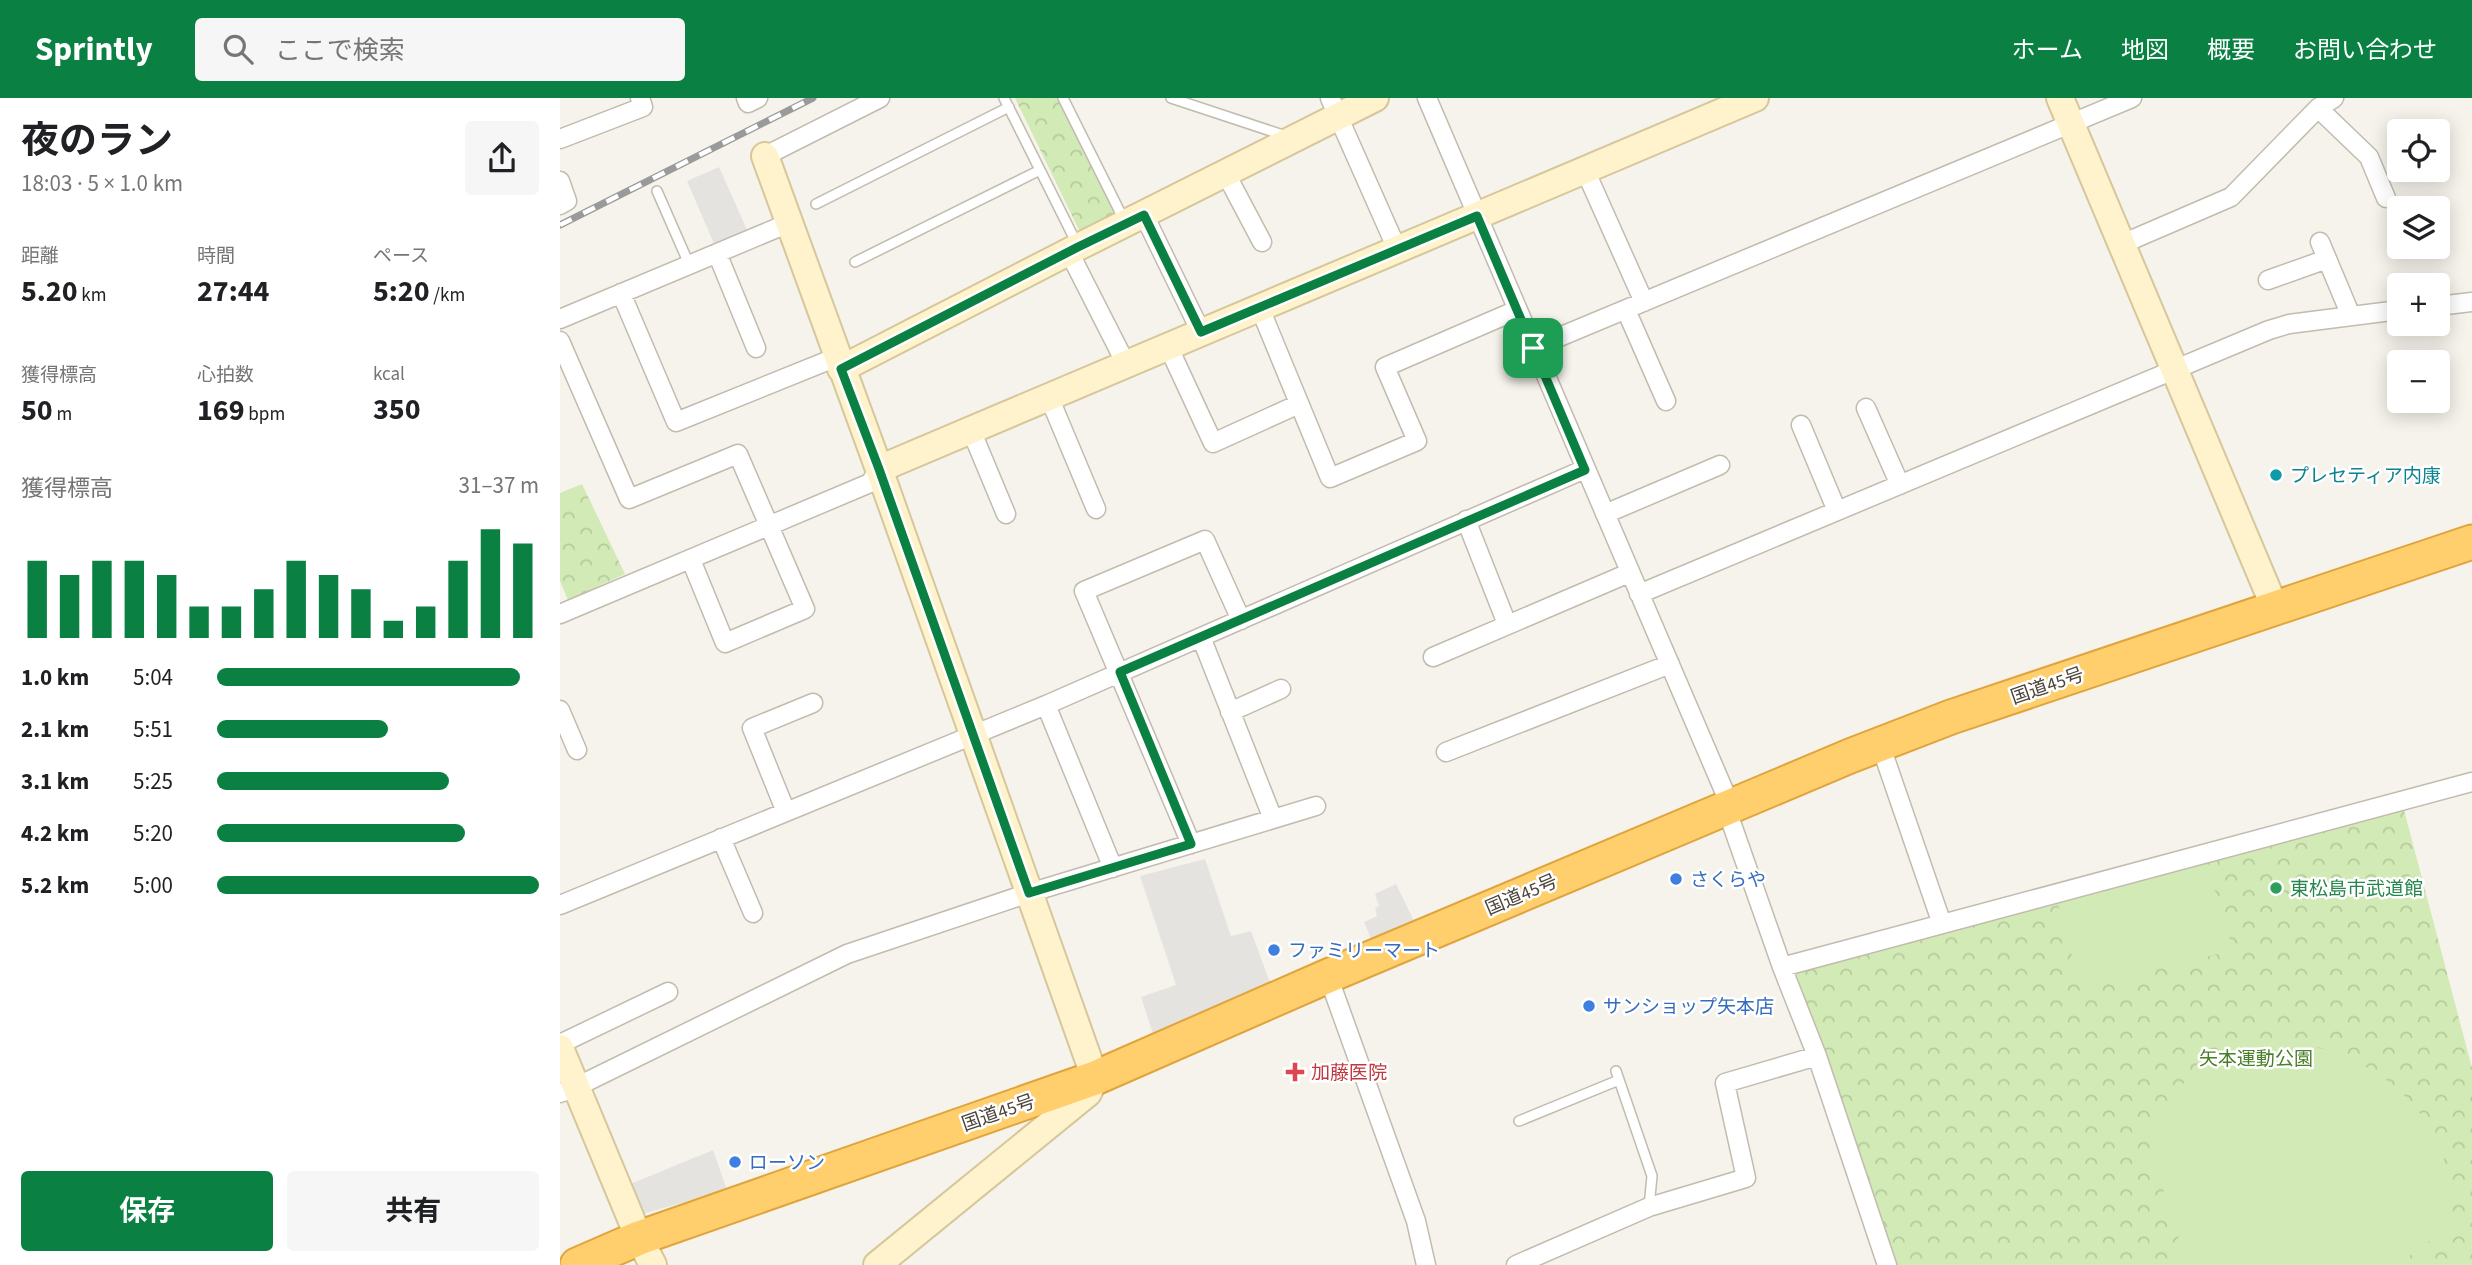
<!DOCTYPE html>
<html lang="ja">
<meta charset="utf-8">
<style>
:root{--surface:#fff;--page:#f6f6f6;--text:#202124;--muted:#757577;--accent:#0b8043}
body{margin:0;font-family:"Source Sans 3","Noto Sans JP",sans-serif;background:var(--page);color:var(--text);height:100vh;display:flex;flex-direction:column;font-size:26px;white-space:nowrap}
*{box-sizing:border-box;margin:0}
p{font-size:23px;color:var(--muted)}
.icon{flex:none;width:38px;height:38px;fill:none;stroke:currentColor;stroke-width:2;stroke-linecap:round;stroke-linejoin:round}
.map{position:relative;flex:1;overflow:hidden}
.side{display:flex;flex-direction:column;background:var(--surface);width:560px}
.side>*{flex:none}
.tools{position:absolute;left:1827px;top:21px;display:grid;gap:14px}
.tools a{display:grid;place-items:center;width:63px;height:63px;border-radius:7px;background:var(--surface);box-shadow:0 4px 18px #0003;font-size:35px}
.pin{position:absolute;display:grid;place-items:center;width:60px;height:60px;color:#fff;margin:-30px;border-radius:14px;box-shadow:0 4px 10px #0006}
.round{display:grid;place-items:center;flex:none;width:74px;height:74px;border-radius:7px;background:var(--page)}
.summary{display:flex;align-items:center;justify-content:space-between;height:119px;padding:0 21px}
h1{font-size:38px;font-weight:700;line-height:52px}
.stats{display:grid;grid-template-columns:repeat(3,1fr);gap:10px;height:119px;padding:7px 21px}
.stats div{display:grid;align-content:center}
.stats b{font-size:30px;font-weight:700}
.stats small{font-size:19px;font-weight:400}
.stats p{font-size:19px}
.chart{height:196px;padding:14px 21px}
.chart p{display:flex;justify-content:space-between}
.chart svg{width:100%;height:126px;margin-top:7px;stroke:var(--accent);stroke-width:6}
.cta{display:flex;gap:14px;margin-top:auto;padding:14px 21px}
.cta a{flex:1;height:80px;border-radius:7px;background:var(--accent);color:#fff;font-size:28px;font-weight:700;line-height:80px;text-align:center}
.cta a+a{background:var(--page);color:var(--text)}
ul{padding:0 21px;list-style:none;font-size:23px}
li{display:grid;grid-template-columns:112px 84px 1fr;align-items:center;height:52px}
li i{height:18px;border-radius:9px;background:var(--accent)}
header{display:flex;align-items:center;gap:42px;box-sizing:border-box;height:98px;padding:0 35px;background:var(--accent);color:#fff}
header strong{font-size:33px}
nav{display:flex;gap:38px;margin-inline-start:auto;font-size:24px}
.search{width:490px;height:63px;background:var(--page);display:flex;align-items:center;gap:18px;box-sizing:border-box;padding:0 24px;border-radius:7px;color:var(--muted);font-size:26px}
main{display:flex;flex:1;min-height:0}
.map>svg:first-child{display:block}
.park{fill:url(#park-crowns)}
.pitch{fill:#d2eab5}
.parking{fill:#e5e3e0}
.lines{fill:none;stroke-linecap:round;stroke-linejoin:round}
.lane-casing{stroke:#c2bbae;stroke-width:12}
.street-casing{stroke:#c2bbae;stroke-width:21}
.secondary-casing{stroke:#d6c79b;stroke-width:30}
.highway-casing{stroke:#e0a43c;stroke-width:37}
.lane{stroke:#fff;stroke-width:9}
.street{stroke:#fff;stroke-width:18}
.secondary{stroke:#fff3cd;stroke-width:26}
.highway{stroke:#ffcf6e;stroke-width:33}
.rail-casing{stroke:#9a9a9a;stroke-width:7}
.rail{stroke:#fff;stroke-width:4.5;stroke-dasharray:13;stroke-linecap:butt}
.route-casing{stroke:#fff;stroke-width:14}
.route{stroke:#0b8043;stroke-width:9}
.culture-dot{fill:#0f9aa8;stroke:#fff;stroke-width:2.5}
.shop-dot{fill:#3f7fe0;stroke:#fff;stroke-width:2.5}
.leisure-dot{fill:#2e9e5b;stroke:#fff;stroke-width:2.5}
.health-dot{fill:#e0444e;stroke:#fff;stroke-width:2.5}
.labels{text-anchor:middle;stroke-width:5;stroke-linejoin:round;paint-order:stroke}
.culture-label{font-size:19px;fill:#0d838f;stroke:#fff;text-anchor:start}
.street-label{font-size:19px;fill:#4b4439;stroke:#fff}
.shop-label{font-size:19px;fill:#366cbe;stroke:#fff;text-anchor:start}
.leisure-label{font-size:19px;fill:#27864d;stroke:#fff;text-anchor:start}
.park-label{font-size:19px;fill:#4a7f2a;stroke:#fff}
.health-label{font-size:19px;fill:#be3a42;stroke:#fff;text-anchor:start}
</style>
<header>
<strong>Sprintly</strong>
<div class="search"><svg class="icon" aria-label="search" viewBox="0 0 24 24"><circle cx="10" cy="10" r="6"/><path d="M15 15l6 6"/></svg>ここで検索</div>
<nav><a>ホーム</a><a>地図</a><a>概要</a><a>お問い合わせ</a></nav>
</header>
<main>
<section class="side">
<div class="summary"><div><h1>夜のラン</h1><p>18:03 · 5 × 1.0 km</p></div><a class="round"><svg class="icon" aria-label="share" viewBox="0 0 24 24"><path d="M12 15V3M7 8l5-5 5 5M5 13v7h14v-7"/></svg></a></div>
<div class="stats">
<div><p>距離</p><b>5.20<small> km</small></b></div>
<div><p>時間</p><b>27:44</b></div>
<div><p>ペース</p><b>5:20<small> /km</small></b></div>
</div>
<div class="stats">
<div><p>獲得標高</p><b>50<small> m</small></b></div>
<div><p>心拍数</p><b>169<small> bpm</small></b></div>
<div><p>kcal</p><b>350</b></div>
</div>
<div class="chart"><p><span>獲得標高</span>31–37 m</p>
<svg viewBox="0 0 160 44" preserveAspectRatio="none"><path d="M5 44V17M15 44V22M25 44V17M35 44V17M45 44V22M55 44V33M65 44V33M75 44V27M85 44V17M95 44V22M105 44V27M115 44V38M125 44V33M135 44V17M145 44V6M155 44V11"/></svg>
</div>
<ul>
<li><b>1.0 km</b>5:04<i style="width:94%"></i></li>
<li><b>2.1 km</b>5:51<i style="width:53%"></i></li>
<li><b>3.1 km</b>5:25<i style="width:72%"></i></li>
<li><b>4.2 km</b>5:20<i style="width:77%"></i></li>
<li><b>5.2 km</b>5:00<i style="width:100%"></i></li>
</ul>
<div class="cta"><a>保存</a><a>共有</a></div>
</section>
<div class="map">
<svg width="1912" height="1167" viewBox="0 0 1912 1167">
<defs>
<pattern id="park-crowns" width="20" height="18" patternUnits="userSpaceOnUse" patternTransform="scale(1.75)"><rect width="20" height="18" fill="#d2eab5"/><path d="M2 6a3 3 0 1 1 6 0M12 15a3 3 0 1 1 6 0" fill="none" stroke="#b6ca9c"/></pattern>
</defs>
<rect width="100%" height="100%" fill="#f6f3ec"/>
<!-- park -->
<path class="park" d="M455,0H497L554,110V117L520,134Z
M22,386L65,476L8,502L0,483V395Z
M1844,712L1912,970V1167H1336L1235,875L1491,798Z"/>
<!-- pitch -->
<path class="pitch" d="M1647,766L1673,852L1521,891L1498,806Z
M1719,945C1800,945 1884,1008 1890,1092C1891,1105 1889,1118 1888,1130L1837,1167H1627L1585,1034C1624,980 1648,949 1719,945Z"/>
<!-- parking -->
<path class="parking" d="M159,69L188,134L155,148L127,83Z
M645,761L671,838L691,833L711,887L593,936L581,899L616,887L580,778Z
M836,786L854,823L811,841L804,824L817,818L815,810L819,808L815,796Z
M153,1052L167,1092L82,1116L68,1087Z"/>
<g class="lines">
<defs>
<path id="lane" d="M444,0L517,146
M503,0L565,124
M611,0L726,38
M97,93L129,166
M256,106L449,9
M295,164L480,72
M1056,973L1092,1078L1089,1109
M959,1023L1059,982"/>
<path id="street" d="M186,0L188,5L198,0
M770,0L837,151
M867,0L1165,695L1170,721L1222,869L1257,958L1327,1167
M1758,10L1809,59L1826,100
M0,41L83,9L80,0
M205,58L320,0
M1025,72L1084,204
M666,76L702,144
M0,83L7,103L0,107
M584,117L641,234
M1760,144L1791,218
M1562,146L1671,99L1758,10L1774,0
M509,154L566,266
M157,155L196,250
M1708,182L1767,161
M61,195L116,324L277,259
M699,208L770,380L857,343L825,269L957,212
M1878,208L1912,204
M1066,212L1106,303
M0,221L229,125
M0,243L69,401L178,356L245,511L165,545L131,462
M608,248L653,345L739,306
M973,250L1572,0
M489,299L536,411
M1306,310L1340,387
M1241,327L1277,413
M411,332L446,416
M1045,416L1160,367
M906,422L947,526
M1079,496L1709,232L1729,226L1839,212
M0,516L310,385L319,371
M641,539L713,721
M873,559L1069,475
M486,607L553,770
M0,612L17,652
M670,614L721,591
M1320,646L1382,826
M886,654L1110,566
M226,714L192,630L253,605
M161,740L193,815
M631,746L524,493L645,442L681,522
M0,807L486,607L1025,371
M1222,869L1912,684
M768,878L856,1123L866,1167
M0,946L108,894
M0,995L16,989L287,856L469,795L756,708
M956,1167L1089,1109L1186,1080L1165,985L1257,958"/>
<path id="secondary" d="M1500,0L1715,510
M205,58L319,371L535,980L528,995L317,1167
M281,271L518,149L815,0
M319,371L1195,0
M0,950L79,1140L93,1167"/>
<path id="highway" d="M17,1167L79,1140L535,980L768,878L1290,658L1391,619L1912,444"/>
</defs>
<!-- lane casing -->
<use href="#lane" class="lane-casing"/>
<!-- street casing -->
<use href="#street" class="street-casing"/>
<!-- secondary casing -->
<use href="#secondary" class="secondary-casing"/>
<!-- highway casing -->
<use href="#highway" class="highway-casing"/>
<!-- lane -->
<use href="#lane" class="lane"/>
<!-- street -->
<use href="#street" class="street"/>
<!-- secondary -->
<use href="#secondary" class="secondary"/>
<!-- highway -->
<use href="#highway" class="highway"/>
<defs>
<path id="rail" d="M0,127L253,0"/>
</defs>
<!-- rail casing -->
<use href="#rail" class="rail-casing"/>
<!-- rail -->
<use href="#rail" class="rail"/>
</g>
<g class="lines">
<defs>
<path id="route" d="M584,117L641,234L917,118L1025,372L560,574L631,746L469,795L319,371L281,271L518,149Z"/>
</defs>
<!-- route casing -->
<use href="#route" class="route-casing"/>
<!-- route -->
<use href="#route" class="route"/>
</g>
<!-- markers -->
<circle class="culture-dot" cx="1716" cy="377" r="7"/>
<g class="shop-dot">
<circle cx="1116" cy="781" r="7"/>
<circle cx="714" cy="852" r="7"/>
<circle cx="1029" cy="908" r="7"/>
<circle cx="175" cy="1064" r="7"/>
</g>
<circle class="leisure-dot" cx="1716" cy="790" r="7"/>
<path class="health-dot" d="M731.5 963.5h7v7h7v7h-7v7h-7v-7h-7v-7h7z"/>
<g class="labels">
<!-- culture labels -->
<g class="culture-label">
<text x="1730" y="384">プレセティア内康</text>
</g>
<!-- street labels -->
<g class="street-label">
<text transform="translate(1487 587) rotate(-19)" y="7">国道45号</text>
<text transform="translate(961 796) rotate(-23)" y="7">国道45号</text>
<text transform="translate(438 1014) rotate(-19)" y="7">国道45号</text>
</g>
<!-- shop labels -->
<g class="shop-label">
<text x="1130" y="788">さくらや</text>
<text x="728" y="859">ファミリーマート</text>
<text x="1043" y="915">サンショップ矢本店</text>
<text x="189" y="1071">ローソン</text>
</g>
<!-- leisure labels -->
<g class="leisure-label">
<text x="1730" y="797">東松島市武道館</text>
</g>
<!-- park labels -->
<g class="park-label">
<text x="1696" y="967">矢本運動公園</text>
</g>
<!-- health labels -->
<g class="health-label">
<text x="751" y="981">加藤医院</text>
</g>
</g>
</svg>
<div class="tools">
<a><svg class="icon" aria-label="locate" viewBox="0 0 24 24"><circle cx="12" cy="12" r="6"/><path d="M12 2v4M12 18v4M2 12h4M18 12h4"/></svg></a>
<a><svg class="icon" aria-label="layers" viewBox="0 0 24 24"><path d="M12 4l9 5-9 5-9-5zM3 14l9 5 9-5"/></svg></a>
<a>+</a>
<a>−</a>
</div>
<div class="pin" style="left:973px;top:250px;background:#1e9e55"><svg class="icon" aria-label="arrive" viewBox="0 0 24 24"><path d="M6 21V4h12l-3 4 3 4H6"/></svg></div>
</div>
</main>
